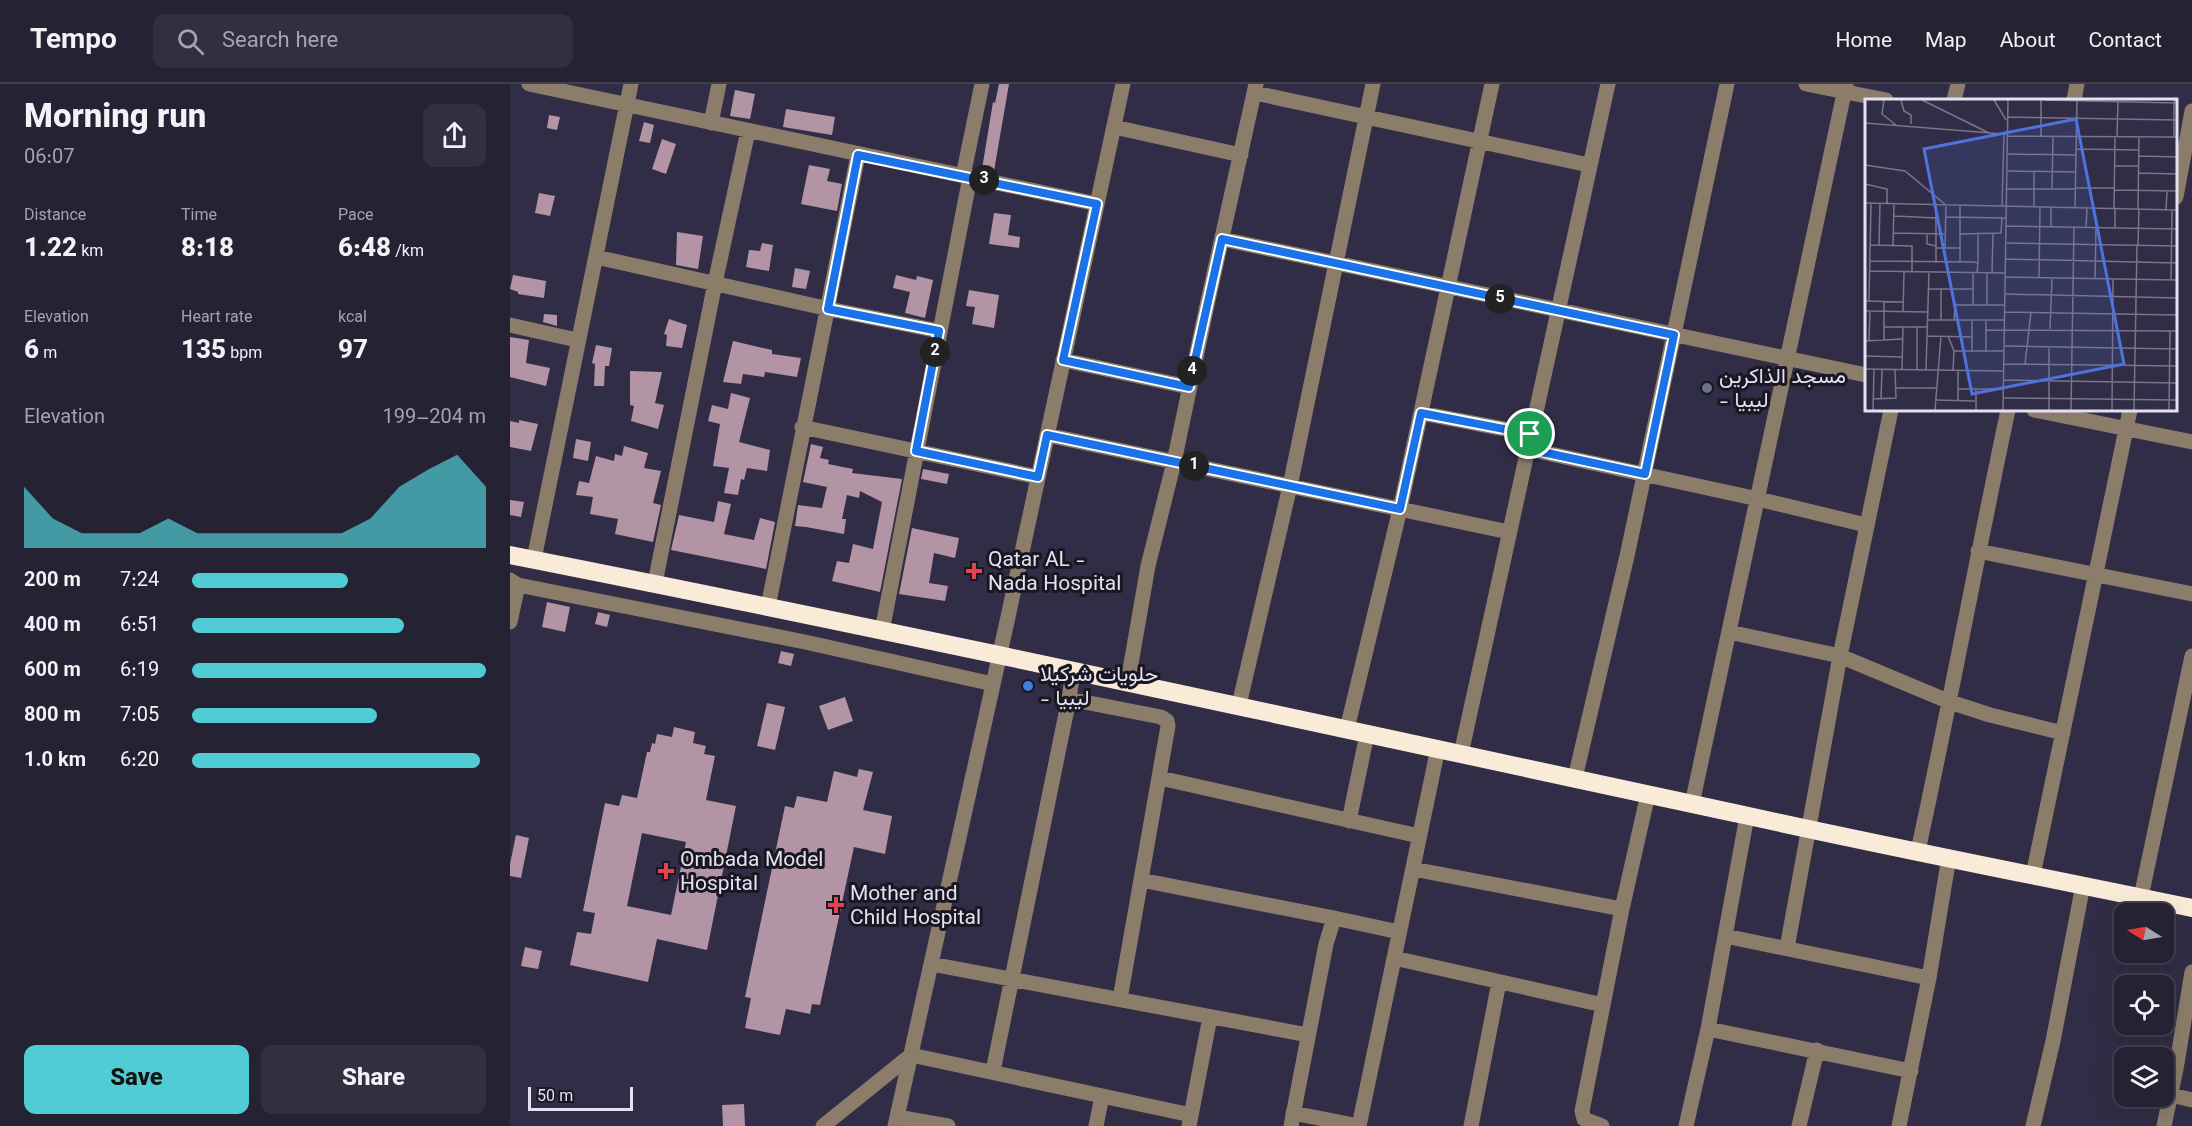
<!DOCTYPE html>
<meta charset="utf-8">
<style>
:root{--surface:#252234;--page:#312f40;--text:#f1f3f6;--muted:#a3a4ac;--line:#423f4f;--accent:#51ccd4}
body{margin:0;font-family:Georgia,Vazirmatn,serif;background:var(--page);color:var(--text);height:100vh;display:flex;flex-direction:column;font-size:22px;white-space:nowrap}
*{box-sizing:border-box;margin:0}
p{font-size:20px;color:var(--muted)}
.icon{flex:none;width:33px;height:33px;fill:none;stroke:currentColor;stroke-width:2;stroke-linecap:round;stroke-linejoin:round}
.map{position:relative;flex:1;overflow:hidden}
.details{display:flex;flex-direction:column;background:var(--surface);width:510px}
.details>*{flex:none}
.needle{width:39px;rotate:281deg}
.fabs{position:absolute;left:1604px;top:819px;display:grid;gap:12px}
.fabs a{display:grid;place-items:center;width:60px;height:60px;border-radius:12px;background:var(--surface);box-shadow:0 6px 24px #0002,0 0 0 2px var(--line);font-size:30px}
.scale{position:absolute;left:18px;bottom:15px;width:105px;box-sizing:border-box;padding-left:6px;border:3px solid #e4e2f2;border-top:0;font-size:16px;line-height:21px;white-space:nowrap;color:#e4e2f2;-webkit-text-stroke:4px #191722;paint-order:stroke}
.pin{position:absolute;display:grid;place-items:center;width:51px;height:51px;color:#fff;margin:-26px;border:3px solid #fff;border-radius:50%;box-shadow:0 2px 6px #0007}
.km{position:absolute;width:30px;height:30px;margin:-15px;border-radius:50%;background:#222;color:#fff;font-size:16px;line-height:30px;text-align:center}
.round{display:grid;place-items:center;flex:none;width:63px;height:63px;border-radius:12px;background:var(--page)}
.headline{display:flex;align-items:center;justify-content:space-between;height:102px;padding:0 24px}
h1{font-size:33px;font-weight:800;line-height:45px}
.metrics{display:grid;grid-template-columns:repeat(3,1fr);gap:9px;height:102px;padding:6px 24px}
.metrics div{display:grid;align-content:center}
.metrics b{font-size:26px;font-weight:800}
.metrics small{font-size:16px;font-weight:400}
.metrics p{font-size:16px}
.chart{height:168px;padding:12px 24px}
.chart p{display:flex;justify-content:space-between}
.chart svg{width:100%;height:108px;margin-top:6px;fill:var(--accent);opacity:.7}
.primary-button{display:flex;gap:12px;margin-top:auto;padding:12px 24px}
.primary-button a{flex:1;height:69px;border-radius:12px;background:var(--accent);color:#111;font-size:24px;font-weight:800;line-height:69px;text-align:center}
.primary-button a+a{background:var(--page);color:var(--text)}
ul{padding:0 24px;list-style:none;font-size:20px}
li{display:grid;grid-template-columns:96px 72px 1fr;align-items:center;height:45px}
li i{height:15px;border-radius:8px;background:var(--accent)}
header{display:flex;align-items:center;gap:36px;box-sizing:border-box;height:84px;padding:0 30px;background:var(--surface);border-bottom:2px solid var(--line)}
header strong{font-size:28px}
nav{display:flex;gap:33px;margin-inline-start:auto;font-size:21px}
.search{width:420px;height:54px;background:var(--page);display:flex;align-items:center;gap:15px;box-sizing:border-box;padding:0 21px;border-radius:12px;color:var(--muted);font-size:22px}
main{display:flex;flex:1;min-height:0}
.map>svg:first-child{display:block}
.building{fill:#b394a4;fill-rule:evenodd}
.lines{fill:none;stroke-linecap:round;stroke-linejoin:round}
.minor{stroke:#8c7d6a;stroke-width:15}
.highway{stroke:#faebd9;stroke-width:18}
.route-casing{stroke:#fff;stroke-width:12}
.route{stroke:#1a73e8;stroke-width:8}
.worship-dot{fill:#6b7280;stroke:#191722;stroke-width:2}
.health-dot{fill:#e0444e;stroke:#191722;stroke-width:2}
.shop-dot{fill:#3f7fe0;stroke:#191722;stroke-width:2}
.labels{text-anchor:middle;stroke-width:6;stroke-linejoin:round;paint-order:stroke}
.poi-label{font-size:21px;fill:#e4e2f2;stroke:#191722;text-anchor:start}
.inset-road{fill:none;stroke:#79758b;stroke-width:1.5}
.view{fill:#4f73de;fill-opacity:0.15;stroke:#4f73de;stroke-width:3}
.inset-edge{fill:none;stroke:#e4e2f2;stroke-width:3}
</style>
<header>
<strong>Tempo</strong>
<div class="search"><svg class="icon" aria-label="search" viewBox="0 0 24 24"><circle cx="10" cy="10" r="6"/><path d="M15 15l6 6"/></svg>Search here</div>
<nav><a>Home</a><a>Map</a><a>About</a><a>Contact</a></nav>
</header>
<main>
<section class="details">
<div class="headline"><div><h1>Morning run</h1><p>06:07</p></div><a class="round"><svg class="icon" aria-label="share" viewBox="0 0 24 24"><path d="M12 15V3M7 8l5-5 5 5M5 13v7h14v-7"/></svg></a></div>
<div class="metrics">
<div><p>Distance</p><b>1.22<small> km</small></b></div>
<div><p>Time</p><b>8:18</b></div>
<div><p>Pace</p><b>6:48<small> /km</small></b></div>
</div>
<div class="metrics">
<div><p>Elevation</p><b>6<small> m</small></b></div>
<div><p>Heart rate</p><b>135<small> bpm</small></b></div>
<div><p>kcal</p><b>97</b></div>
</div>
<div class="chart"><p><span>Elevation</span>199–204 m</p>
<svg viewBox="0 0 160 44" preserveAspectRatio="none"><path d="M0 44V19L10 32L20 38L30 38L40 38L50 32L60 38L70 38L80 38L90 38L100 38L110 38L120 32L130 19L140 12L150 6L160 19V44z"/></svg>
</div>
<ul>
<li><b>200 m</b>7:24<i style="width:53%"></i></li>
<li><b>400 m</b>6:51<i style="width:72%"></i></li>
<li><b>600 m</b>6:19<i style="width:100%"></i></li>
<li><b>800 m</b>7:05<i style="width:63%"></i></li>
<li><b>1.0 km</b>6:20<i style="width:98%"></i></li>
</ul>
<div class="primary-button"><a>Save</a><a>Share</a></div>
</section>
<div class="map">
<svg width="1682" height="1042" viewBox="0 0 1682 1042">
<rect width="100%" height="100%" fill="#312d46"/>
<!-- building -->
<path class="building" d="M489,0H499L484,87L472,85L483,18L485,19Z
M225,6L245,10L240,35L220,32Z
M276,25L325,33L322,51L273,43Z
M39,31L50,33L47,46L37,44Z
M134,38L144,41L140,59L129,57Z
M152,55L166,60L156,90L142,85Z
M299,81L320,85L317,97L332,100L327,127L291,120Z
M29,109L45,112L40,132L25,129Z
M484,129L501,131L498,151L510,153L509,164L479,160Z
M167,148L193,152L188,185L166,181Z
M252,159L263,161L259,187L236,183L239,166L250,167Z
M285,184L300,187L296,205L282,203Z
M3,191L36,197L34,214L8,210V208L0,205Z
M386,191L406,196L407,192L423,196L415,234L395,229L400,208L383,204Z
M459,206L489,211L484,244L462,240L465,223L456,222Z
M34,230L47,231V242L33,238Z
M159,235L177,241L172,264L156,262L157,251L154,250Z
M0,253L19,256L16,279L40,284L36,302L0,293Z
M223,257L262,266V270L291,274L287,293L255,288L254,293L233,290L231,300L213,298Z
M86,261L102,264L99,282H95L94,302H84L85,280L82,279Z
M120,287L152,288L145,319L154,321L148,345L121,337L124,322L120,321Z
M221,309L240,314L229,358L260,366L257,387L237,384L234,396L231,395L228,411L214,409L219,384L203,382L210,340L198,337L202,321L218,325Z
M9,336L28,340L21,367L0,363V337L9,339Z
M66,355L81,358L78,377L63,374Z
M301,360L313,363L310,374L319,376L318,380L343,385L342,389L392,395L370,508L322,497L327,477L339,479L343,460L363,465L372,418L350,407L349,414L337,411L332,435H336L334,450L296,443L285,442L288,421L312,424L317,403L293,398Z
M114,362L138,369L134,384L151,387L143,419L151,421L143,458L105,450L108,435L80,430L83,413L66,411L69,397L79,399L86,372L104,377L105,370L112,372Z
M413,385L439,390L437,400L411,395Z
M0,416L14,418L11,433L0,431Z
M208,417L221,420L214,450L244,456L250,434L265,438L256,485L161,466L169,431L204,438Z
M402,444L449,454L445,474L424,469L419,499L438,502L435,517L389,510Z
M37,518L60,523L55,548L32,543Z
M88,528L100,531L97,543L85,540Z
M271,567L284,570L281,582L268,579Z
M335,613L343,637L318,646L309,622Z
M257,619L275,623L265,666L247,662Z
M164,643L185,648L183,659L196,662L194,670L205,672L196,716L226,722L197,866L147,855L138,898L60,881L67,848L81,850L85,829L73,827L95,719L109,722L112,711L127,714L137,668H140L142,659L145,660L147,650L162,653ZM132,749L176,758L161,831L117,822Z
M349,685L363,688L353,726L382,732L375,770L344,763L310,921L302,920L300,930L276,925L270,951L235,944L241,914L235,913L275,722L284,724L287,712L317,718L324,687L347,693Z
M6,751L19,754L11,794L0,792V780Z
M15,863L32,867L28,885L11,882Z
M234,1020L235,1042H213L212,1021Z"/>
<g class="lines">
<!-- minor -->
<path class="minor" d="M19,0L587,120
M1296,0L1376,16
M745,9L1079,81
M1444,16L1448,0
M1564,16L1567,0
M201,39L209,0
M604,43L731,71
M453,92L472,0
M1666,113L1682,27
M712,155L1356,291
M86,173L319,225L429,247
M0,241L67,256
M553,276L679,303
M1524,326L1682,358
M911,329L1020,350
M292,343L528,393
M537,351L999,448
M1018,365L1248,415L1356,441
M1468,467L1682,510
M24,475L121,0
M0,496L8,501L295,558L483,600
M145,499L205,199L238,47
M258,523L348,71
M0,538L8,501
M372,547L460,93
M1219,548L1330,572L1440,618L1480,631L1553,649
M618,597L638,482L664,378L696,226L746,0
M559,615L651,633L657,637L658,642L610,915
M729,621L780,402L863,0
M837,645L890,425L982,0
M951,670L1098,0
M650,694L909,752
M1065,694L1117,472L1217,0
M1182,720L1336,0
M839,737L857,650
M1408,767C1440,620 1467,472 1498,326
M903,785L1112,825
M1523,791L1620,326
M631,796L824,834
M1631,813L1682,572
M1215,852L1419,894
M1277,864L1330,572L1381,326
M884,874L1093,921L1072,1027L1074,1035L1092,1042
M421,880L798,951
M1093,921L1112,825L1138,710
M1198,945L1401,987
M483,987L559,615L563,587
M1661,1011L1682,1016
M783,1029L849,1042
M387,1033L438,1042
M313,1042L401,971L681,1031
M385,1042L498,533L613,0
M586,1042L592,1012
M679,1042L700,933
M781,1042L816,860L824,834L889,848
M849,1042L928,664
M961,1042L989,898
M1176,1042L1198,945L1237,732
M1289,1042L1307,966
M1389,1042L1419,894L1439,773
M1523,1042L1543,957L1573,801
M1654,1042L1666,985L1682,888"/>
<!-- highway -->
<path class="highway" d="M0,471C412,552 823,643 1234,731C1383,764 1533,793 1682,824"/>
</g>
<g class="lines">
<defs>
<path id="route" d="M348,71L587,120L553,276L679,303L712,155L1164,251L1135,390L1018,365L1020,350L911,329L890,425L537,351L528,393L406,367L429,247L318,225Z"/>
</defs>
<!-- route casing -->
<use href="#route" class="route-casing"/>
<!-- route -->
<use href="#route" class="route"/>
</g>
<!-- markers -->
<circle class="worship-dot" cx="1197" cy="304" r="6"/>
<g class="health-dot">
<path d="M461 478h6v6h6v6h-6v6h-6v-6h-6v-6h6z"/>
<path d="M153 778h6v6h6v6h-6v6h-6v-6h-6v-6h6z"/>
<path d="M323 812h6v6h6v6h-6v6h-6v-6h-6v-6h6z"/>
</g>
<circle class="shop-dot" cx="518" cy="602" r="6"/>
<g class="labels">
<!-- poi labels -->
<g class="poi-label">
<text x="1209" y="299">مسجد الذاكرين<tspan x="1209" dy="24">- ليبيا</tspan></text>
<text x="478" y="482">Qatar AL -<tspan x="478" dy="24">Nada Hospital</tspan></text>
<text x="530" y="597">حلويات شركيلا<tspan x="530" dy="24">- ليبيا</tspan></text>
<text x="170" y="782">Ombada Model<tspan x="170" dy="24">Hospital</tspan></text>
<text x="340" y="816">Mother and<tspan x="340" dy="24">Child Hospital</tspan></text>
</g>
</g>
<!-- overview -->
<g transform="translate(1355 15)">
<rect width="312" height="312" fill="#312d46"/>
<path class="inset-road" d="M19,1L17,15L31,26M36,1L39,12L46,16V25M57,1L124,34M129,1L141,21M180,1L312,4M143,18L312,21M0,24L138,35M143,37L312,38M176,37V1M252,37L253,2M309,38V1M211,50L274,51M143,55L211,56M274,57L312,58M0,66L40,72L81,106L80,149M250,67H274M143,72L210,73M273,74L312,75M0,85L22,90V105M211,89H249M142,90H210M187,90L188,37M249,91L312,92M0,104L312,111M95,106V164M137,107L139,34M169,108V72M210,109L212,2M249,110L250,37M273,110L274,39M301,111L302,92M29,117L71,119M81,118L141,119M141,127L312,130M186,128V109M221,129L222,109M250,129V110M29,134L80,135M62,135V145L71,147M95,135L136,134L137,119M142,144L312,147M5,146L47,147V173M14,146L15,104M28,146L29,105M273,146L274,110M71,149H95M141,160L312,164M5,162L109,163L113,164L112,174M71,164V106M113,164V135M5,172L140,174M122,174V206M127,174L128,135M140,178L312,181M174,178L175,108M230,180L231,129M306,181L307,111M63,190H108M141,195L312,199M0,202L38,203M4,202L6,104M108,206H140M0,212L62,213M38,212L39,173M139,213L312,216M62,221H139M76,221V190M89,221L90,206H108V174M19,228H38M52,228V270M185,230L187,179M121,231L312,232M62,237L107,238M83,237L89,252H138M4,241L5,212M19,241V202M0,242L37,240M140,247L312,250M107,253V222M121,253V222M0,257L37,258M139,265L312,267M160,265L166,213M0,270L139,272M37,270L38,228H62M61,271L64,173M88,271L89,252M139,281L312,284M30,289H71M93,290H138M111,291V311M139,299L312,301M8,300L31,299L30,270M16,300L17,270M70,301L110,302M93,301V271M8,311L9,270M70,311L76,237M138,311L143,1M184,311V248M206,311L209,128M247,311L248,180M269,311L272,146M304,311L305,232"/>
<path class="view" d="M211,20L259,265L107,295L59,50Z"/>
<rect width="312" height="312" class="inset-edge"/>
</g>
</svg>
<div class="fabs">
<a><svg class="needle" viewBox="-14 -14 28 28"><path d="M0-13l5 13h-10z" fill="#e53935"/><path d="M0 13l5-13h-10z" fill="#a3a4ac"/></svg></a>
<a><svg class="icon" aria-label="locate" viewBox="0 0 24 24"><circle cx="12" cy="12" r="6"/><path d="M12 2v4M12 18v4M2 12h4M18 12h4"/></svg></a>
<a><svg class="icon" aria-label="layers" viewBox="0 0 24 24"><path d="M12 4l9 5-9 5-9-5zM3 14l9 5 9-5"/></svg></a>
</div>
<div class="scale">50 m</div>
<div class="pin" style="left:1020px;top:350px;background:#1e9e55"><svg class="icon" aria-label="arrive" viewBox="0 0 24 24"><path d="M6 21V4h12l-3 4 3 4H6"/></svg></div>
<b class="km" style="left:684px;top:382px">1</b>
<b class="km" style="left:425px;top:268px">2</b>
<b class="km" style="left:474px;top:96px">3</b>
<b class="km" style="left:682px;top:287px">4</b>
<b class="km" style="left:990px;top:215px">5</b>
</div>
</main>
